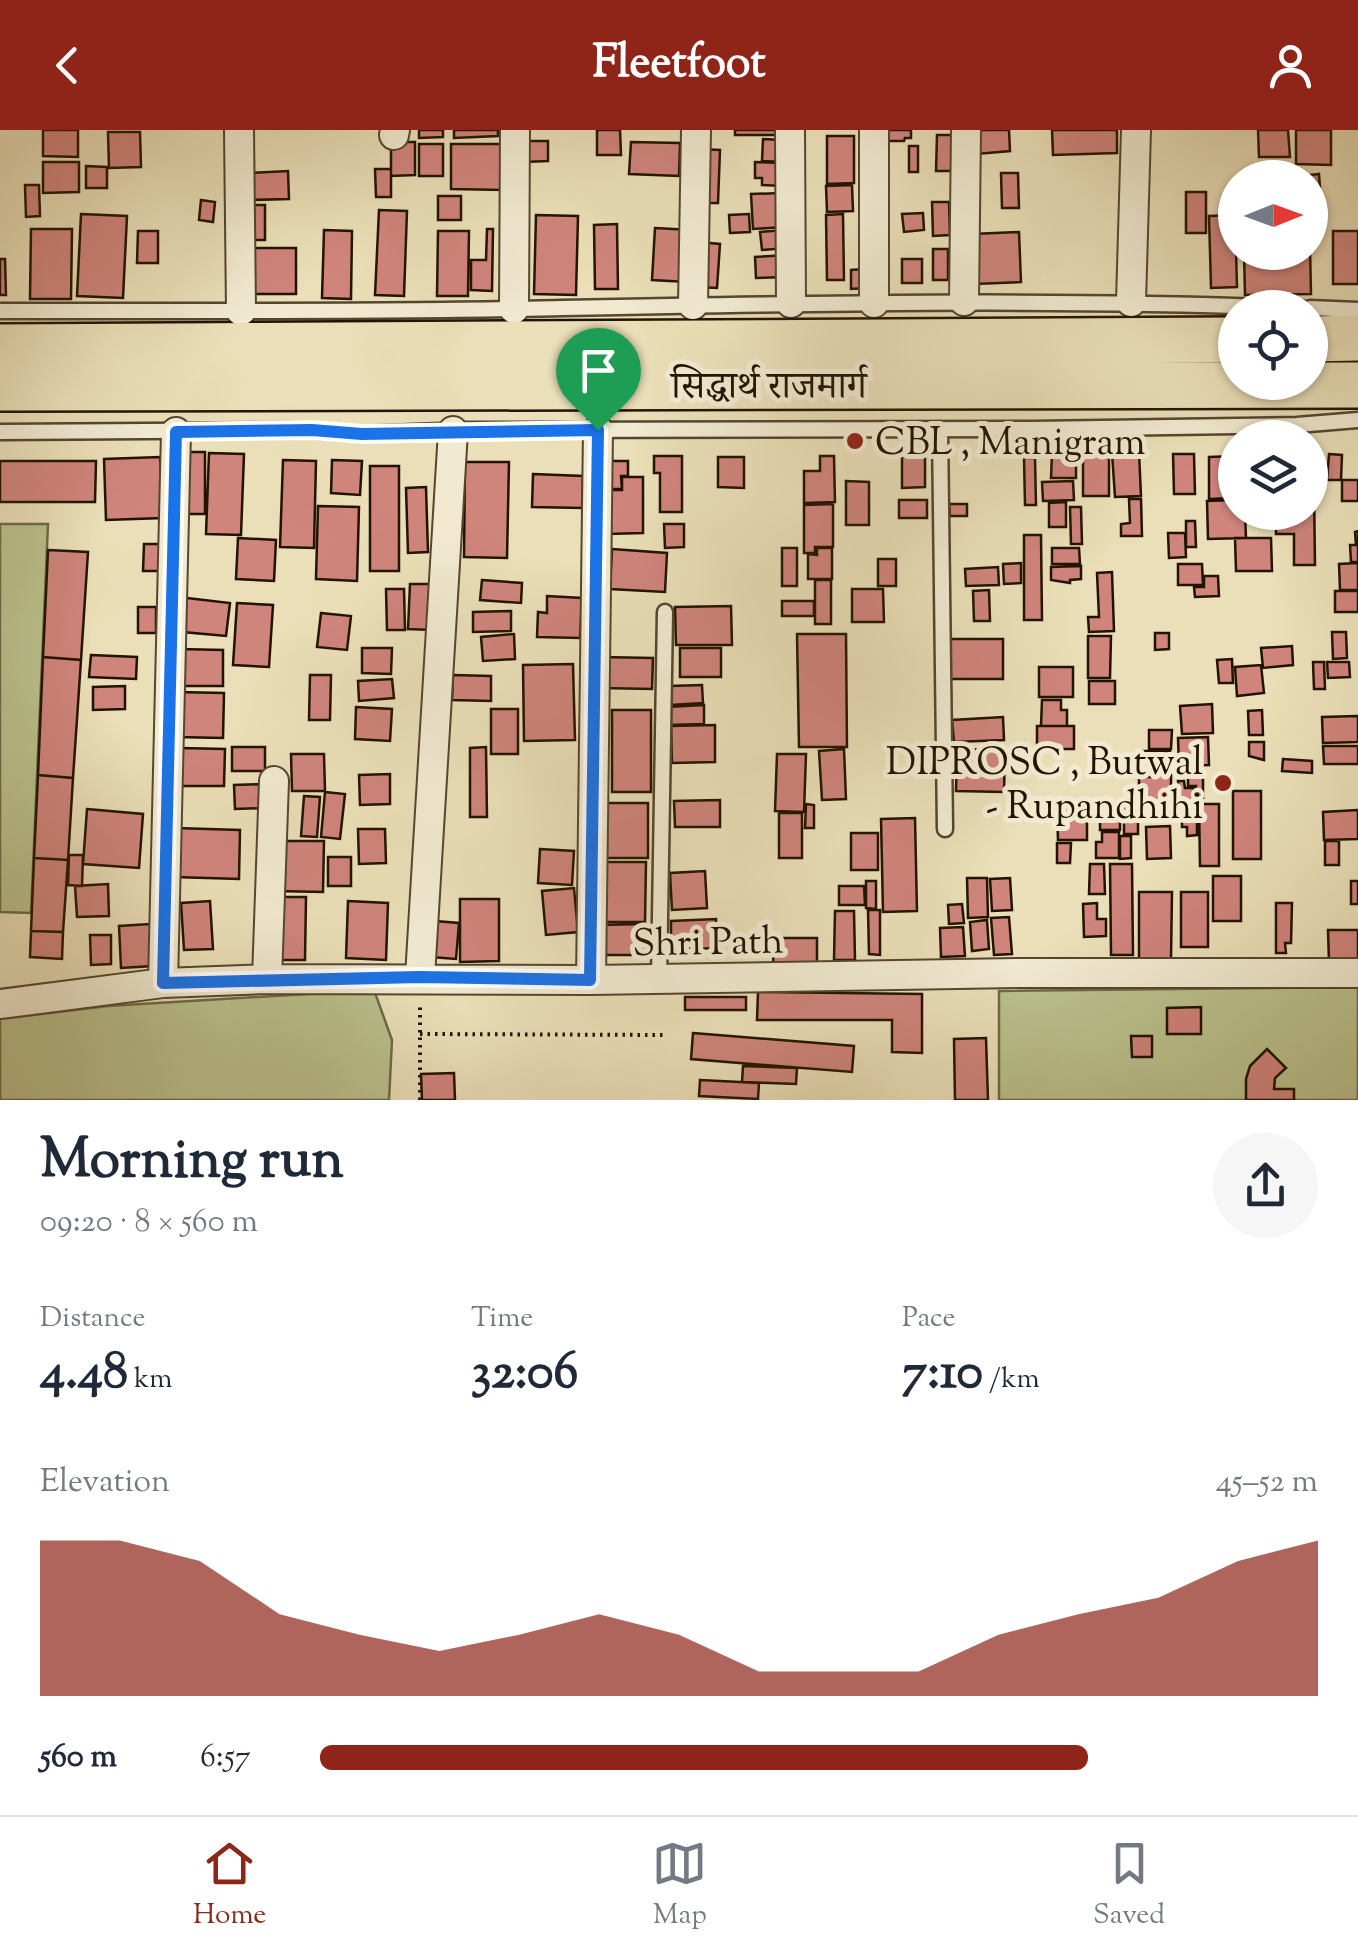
<!DOCTYPE html>
<meta charset="utf-8">
<style>
:root{--surface:#fff;--page:#f6f6f7;--text:#1f2937;--muted:#747a83;--line:#e0e1e3;--accent:#8f2418}
body{margin:0;font-family:"Sorts Mill Goudy","Noto Serif Devanagari",serif;background:var(--page);color:var(--text);height:100vh;display:flex;flex-direction:column;font-size:38px;white-space:nowrap}
*{box-sizing:border-box;margin:0}
p{font-size:32px;color:var(--muted)}
.icon{flex:none;width:55px;height:55px;fill:none;stroke:currentColor;stroke-width:2;stroke-linecap:round;stroke-linejoin:round}
.map{position:relative;height:970px;overflow:hidden}
.panel{display:flex;flex-direction:column;background:var(--surface);flex:1}
.panel>*{flex:none}
.needle{width:65px;rotate:89deg}
.fabs{position:absolute;left:1218px;top:30px;display:grid;gap:20px}
.fabs a{display:grid;place-items:center;width:110px;height:110px;border-radius:50%;background:var(--surface);box-shadow:0 2px 8px #0004;font-size:50px}
.pin{position:absolute;display:grid;place-items:center;width:85px;height:85px;color:#fff;margin:-102px -42px;border-radius:50% 50% 50% 0;rotate:-45deg;box-shadow:0 0 10px #0007}
.pin .icon{rotate:45deg}
.round{display:grid;place-items:center;flex:none;width:105px;height:105px;border-radius:52px;background:var(--page)}
.summary{display:flex;align-items:center;justify-content:space-between;height:170px;padding:0 40px}
h1{font-size:55px;font-weight:700;line-height:75px}
.metrics{display:grid;grid-template-columns:repeat(3,1fr);gap:15px;height:170px;padding:10px 40px}
.metrics div{display:grid;align-content:center}
.metrics b{font-size:50px;font-weight:700}
.metrics small{font-size:28px;font-weight:400}
.metrics p{font-size:28px}
.chart{height:280px;padding:20px 40px}
.chart p{display:flex;justify-content:space-between}
.chart svg{width:100%;height:180px;margin-top:10px;fill:var(--accent);opacity:.7}
ul{padding:0 40px;list-style:none;font-size:32px}
li{display:grid;grid-template-columns:160px 120px 1fr;align-items:center;height:75px}
li i{height:25px;border-radius:12px;background:var(--accent)}
header{display:flex;justify-content:space-between;align-items:center;height:130px;padding:0 40px;background:var(--accent);color:#fff;font-size:45px;font-weight:700}
.tab-bar{display:flex;justify-content:space-around;align-items:center;height:140px;border-top:2px solid var(--line);background:var(--surface);font-size:28px;color:var(--muted)}
.tab-bar a{display:grid;justify-items:center;gap:5px}
.tab-bar .current{color:var(--accent)}
.map>svg:first-child{display:block}
.green{fill:#bac18d;stroke:#6e6a47;stroke-width:2.5}
.building{fill:#cf847c;stroke:#221301;stroke-width:2.5}
.lines{fill:none;stroke-linecap:round;stroke-linejoin:round}
.service-casing{stroke:#54462f;stroke-width:19}
.minor-casing{stroke:#54462f;stroke-width:32}
.trunk-casing{stroke:#221301;stroke-width:50}
.path{stroke:#221301;stroke-width:4;stroke-dasharray:2.5 5;stroke-linecap:butt}
.service{stroke:#f1ead1;stroke-width:14}
.minor{stroke:#f1ead1;stroke-width:28}
.trunk{stroke:#eadfb8;stroke-width:45}
.route-casing{stroke:#fff;stroke-width:20}
.route{stroke:#1a73e8;stroke-width:12}
.poi-dot{fill:#8f2418;stroke:#f1ead1;stroke-width:4}
.labels{text-anchor:middle;stroke-width:10;stroke-linejoin:round;paint-order:stroke}
.street-label{font-size:38px;fill:#221301;stroke:#f1ead1}
.poi-label{font-size:38px;fill:#221301;stroke:#f1ead1;text-anchor:start}
</style>
<header><svg class="icon" aria-label="back" viewBox="0 0 24 24"><path d="M15 5l-7 7 7 7"/></svg>Fleetfoot<svg class="icon" aria-label="person" viewBox="0 0 24 24"><circle cx="12" cy="8" r="4"/><path d="M4 21q1-7 8-7t8 7"/></svg></header>
<div class="map">
<svg width="1358" height="970" viewBox="0 0 1358 970">
<rect width="100%" height="100%" fill="#eadfb8"/>
<filter id="stains"><feTurbulence type="fractalNoise" baseFrequency=".002" numOctaves="4"/><feColorMatrix values="0 0 0 0 .2 0 0 0 0 .09 0 0 0 0 .02 0 0 0 .5 -.17"/></filter>
<radialGradient id="worn" r=".72"><stop offset=".6" stop-color="#630" stop-opacity="0"/><stop offset="1" stop-color="#630" stop-opacity=".3"/></radialGradient>
<!-- green -->
<path class="green" d="M0,394H48L31,783L0,782Z
M1358,857V970H999V861Z
M374,860L392,910L389,970H0V889L108,876Z"/>
<!-- building -->
<path class="building" d="M43,0H78V27L43,26Z
M419,0H443V7L419,8Z
M454,0H498V6L454,8Z
M597,0H620L621,25H597Z
M735,0H783V5H735Z
M886,0H911V8H905L904,11H886Z
M975,0H1009L1010,21L977,24Z
M1052,0H1117V23L1053,25Z
M1258,0H1288L1290,27H1259Z
M1296,0H1331V35L1296,34Z
M108,2H140L141,37L109,38Z
M937,5H954V41H936Z
M827,6H854V53L827,54Z
M763,9L783,10V32L762,31Z
M523,11H548V31L524,32Z
M391,12H415V45L391,46Z
M631,12L680,13L679,46L629,44Z
M419,14H443V46H419Z
M451,14H504V60L451,59Z
M909,16H918V42H909Z
M700,19L720,20L718,73H699Z
M43,32H79V62L43,63Z
M755,32L783,33V56L762,55V48H755Z
M86,36L107,37V58H86Z
M1257,36L1281,37V48H1257Z
M375,39H391V67H376Z
M288,41L289,69L249,70V43Z
M1001,43H1018L1019,78H1002Z
M1319,44L1321,73L1310,74V48H1286Z
M25,55H39L40,86L26,87Z
M852,55L853,81L827,82L826,56Z
M1186,62H1206V103H1186Z
M781,63L783,97L753,99L751,64Z
M438,66H461V90H438Z
M201,70L215,72L213,92L199,90Z
M932,72H949L950,105L933,106Z
M251,75H265V110H251Z
M379,80L407,81L404,166L375,165Z
M923,83L924,100L904,102L902,84Z
M81,84L127,86L123,168L77,166Z
M749,84L750,102L730,103L729,85Z
M843,84L844,150H827L826,85Z
M536,85L578,86L576,165L534,164Z
M1235,85L1237,157L1211,158L1209,86Z
M617,94L618,159H595L594,95Z
M655,98L691,100L687,152L652,150Z
M31,99H72L71,169H30Z
M487,99H493L492,161L471,160V130H486Z
M324,100L352,101L351,169L322,168Z
M786,100L787,118L762,120L760,102Z
M138,101H158V133H137Z
M438,101H469L468,166H437Z
M1333,101H1358V154H1333Z
M1019,102L1021,152L975,154L972,104Z
M699,112L720,114L717,158L697,157Z
M1310,117L1311,164L1245,165L1244,122H1310Z
M249,118H296V164H249Z
M933,119H948V150H933Z
M787,125L789,147L756,148L755,127Z
M0,129H5L6,165H0Z
M902,129H922V153H902Z
M864,139L865,158L851,159V140Z
M1083,320H1109V366H1083Z
M181,322H205V384H181Z
M902,322H925V357L902,358Z
M1139,322L1141,366L1115,367L1112,323Z
M209,323L244,324L241,405L206,404Z
M1052,323H1076V348H1051Z
M1173,324H1194L1195,364H1174Z
M1329,324L1342,325L1341,350H1327Z
M654,326H682V382H660V343H654Z
M820,326H834L835,372L804,373V341H820Z
M1235,326V368L1209,369V327Z
M160,327L163,388L106,390L104,329Z
M718,327H744V358L718,357Z
M1024,328H1035L1036,375H1025Z
M283,330L316,331L314,418L280,417Z
M332,330L362,331L360,365L331,363Z
M0,331H96L95,372H0Z
M610,331H628V346H621L622,359H610Z
M465,332H509L507,428L464,427Z
M370,336H399V441H370Z
M533,344L583,346L582,378L532,377Z
M622,347H643V403L607,404V360H622Z
M1342,350H1358V371H1342Z
M846,351L869,352V395H846Z
M1073,351L1074,370L1043,371L1042,352Z
M426,357L428,422L408,423L406,358Z
M1310,360H1314L1315,435H1294V404H1276V382H1310Z
M1129,369H1141L1142,406H1121V394L1130,393Z
M899,370H927V388H899Z
M1235,370V382H1245L1246,408L1208,409L1207,371Z
M1066,372V397H1049V373Z
M833,374V417H815V423H804V375Z
M949,374H967V386H950Z
M318,376L359,377L357,451L316,449Z
M1070,377H1081L1082,414H1071Z
M1186,391H1195L1196,417H1186Z
M664,394H684V417L665,418Z
M1358,401V432H1351L1350,415H1356L1355,402Z
M1168,403H1185L1186,427L1169,428Z
M1024,405H1041L1042,490H1024Z
M238,408L276,410L274,451L236,449Z
M1235,408H1271L1272,441H1236Z
M144,414H162V441H143Z
M782,418H797V456H782Z
M817,418H832V449H808V424L817,425Z
M1052,418H1079L1080,434H1052Z
M612,419L667,423L665,462L610,459Z
M48,420L88,422L81,530L43,527Z
M878,429H896V456H878Z
M1021,433V453L1004,454L1003,434Z
M1358,433V460H1340L1339,434Z
M1178,434H1202L1203,455H1178Z
M1081,436V449L1070,450V453L1051,450V437Z
M998,437L999,455L966,456L965,439Z
M1112,442L1114,501L1089,502L1088,487H1099L1097,443Z
M1204,446H1218L1219,466L1195,467L1194,457H1204Z
M482,450L522,453L521,473L480,470Z
M815,450H831V494H815Z
M410,454H433L431,500L408,499Z
M386,459H404L405,500H387Z
M852,459H883L884,492H852Z
M989,460L990,491H974L973,461Z
M1335,461H1358V482H1335Z
M547,466L582,468L580,508L537,507L538,482L547,483Z
M187,468L230,473L226,506L183,502Z
M782,471H814V486H782Z
M237,473L273,475L269,537L233,535Z
M731,476L732,515H676L675,477Z
M138,477H156V503H138Z
M511,481V501L473,502V482Z
M321,483L351,486L347,520L317,517Z
M1332,502H1346L1347,528L1333,529Z
M1155,503H1169V519L1155,520Z
M514,504L515,529L483,531L481,507Z
M797,504H846L847,617H799Z
M1088,506H1111L1110,548H1088Z
M948,509H1003V549H948Z
M1292,516L1293,535L1263,538L1261,518Z
M362,518H392L391,544L362,543Z
M680,518H721V547H680Z
M179,519L223,520V556H179Z
M91,525L137,527L136,549L89,547Z
M43,527L81,530L73,648L38,645Z
M601,527L653,528L652,559L600,558Z
M1232,529L1233,553H1219L1217,530Z
M1313,532H1324L1325,559H1314Z
M1327,532H1349L1350,547L1328,548Z
M573,534L575,610L524,611L523,535Z
M1261,535L1264,563L1237,566L1235,537Z
M1039,537H1073V567H1039Z
M310,545H331L330,590H309Z
M453,545L491,546V571L452,570Z
M392,549L394,568L359,571L358,551Z
M1089,551H1115V574H1089Z
M702,555L703,573L670,575L669,556Z
M125,556V579L93,580V557Z
M177,562L224,563L223,608L176,607Z
M1042,570H1061V580H1067V596H1041Z
M1212,574L1213,603L1182,604L1180,576Z
M704,575V594L667,595V577Z
M356,577L392,579L390,611L355,609Z
M491,579H518V624H491Z
M612,580H651V662H612Z
M1262,580L1263,605H1249L1248,581Z
M1358,586V612L1323,613L1322,587Z
M1003,587L1004,610L954,612L952,590Z
M715,595V632L672,633L671,596Z
M1037,596H1074V619H1037Z
M1149,600H1172L1171,619H1149Z
M1208,607L1209,635L1179,636L1178,608Z
M1249,612H1264V630L1249,626Z
M1323,616H1358V634H1324Z
M232,617H265V641H232Z
M486,617L487,687H470V618Z
M180,618L225,619L224,656H179Z
M844,619L846,669L822,670L819,621Z
M957,619L1005,620L1004,662L956,661Z
M1140,621H1170V639H1155V632H1140Z
M291,624H324L325,661H292Z
M777,624H806L804,682L775,681Z
M1283,629L1312,631V643L1282,641Z
M1155,642H1171V675H1139V647H1155Z
M1188,642H1203V668L1195,669L1196,656H1188Z
M390,644V674L360,675L359,645Z
M38,645L73,648L68,730L34,728Z
M1178,651H1184L1185,658H1194V671H1179Z
M266,654L267,678L235,679L234,655Z
M1233,661H1261V729H1233Z
M325,662L345,664L340,709L321,707Z
M304,666L320,667L317,707L301,706Z
M720,670V697H675L674,671Z
M601,673H648V728H600Z
M806,674L814,675V698H805Z
M1199,674H1219V736H1200Z
M1182,675H1197V705L1187,706V697H1182Z
M1095,676L1120,677V700H1100V691H1095Z
M1087,677V710H1058L1057,678Z
M1124,678H1138V704H1124Z
M87,679L143,684L139,738L83,734Z
M1358,680V709L1324,710L1323,682Z
M779,683H802V728H779Z
M915,688L917,781L883,782L881,689Z
M1170,696L1171,728L1147,729L1146,697Z
M175,698L240,700L239,749L174,747Z
M358,699H385L386,733L359,734Z
M1102,702H1119V728H1096V712H1102Z
M851,703H878V740H851Z
M1120,706H1131V728L1120,729Z
M276,711H324L323,762L275,761Z
M1325,711H1339V735H1325Z
M1057,713H1071L1070,733H1057Z
M540,719L574,721L572,755L538,753Z
M69,725H83L82,756L68,755Z
M328,727H351V756H328Z
M34,728L68,730L63,802L31,801Z
M597,732H646L645,792H596Z
M1090,734H1104L1105,764H1089Z
M1110,734H1132L1133,825H1111Z
M705,741L707,778L672,780L670,743Z
M1213,746H1241V791H1213Z
M967,748H987L988,787L968,788Z
M1010,748L1012,780L992,781L990,749Z
M866,751H876V779L866,778Z
M1351,751H1358V774H1351Z
M108,754L109,786L77,787L75,756Z
M839,756H864L865,775H839Z
M574,758L578,802L546,805L542,761Z
M1139,762H1172L1171,829H1139Z
M1181,762H1208V817H1181Z
M274,767H306L305,830H274Z
M460,769H499V831L460,832Z
M210,771L213,819L184,820L181,773Z
M348,771L388,773L386,830L346,828Z
M1097,773V789H1106V806L1084,807L1083,774Z
M1276,773H1292L1291,813H1285L1286,823H1276Z
M962,774L964,793L949,794L948,775Z
M868,780H880V825L869,824Z
M835,781H854L855,830H834Z
M1009,787L1012,824L994,825L991,788Z
M716,789L717,818L671,820V791Z
M987,790L989,819L972,821L970,792Z
M435,791L459,793L456,829L431,827Z
M150,794L153,836L121,838L119,796Z
M646,794L647,825H599L598,795Z
M963,797L965,826L941,827L940,798Z
M1328,800H1358V832H1329Z
M31,801L63,802L62,829L30,827Z
M90,805H111V834L91,835Z
M774,808H817V836H773Z
M758,862L922,864V923L892,922V890H757Z
M685,867H746V880H685Z
M1201,877V904H1167V878Z
M693,903L854,916L852,942L691,929Z
M1131,906H1152V927H1132Z
M986,908L988,970H955L954,909Z
M1267,919L1286,938L1275,948L1274,959H1294V970H1246V949L1250,936Z
M743,936L797,938L796,954L742,952Z
M454,943L455,970H422L421,944Z
M700,950L759,953L758,969L699,966Z"/>
<g class="lines">
<defs>
<path id="service" d="M1310,178L1358,180
M0,181C171,181 343,182 514,179C777,174 1038,168 1301,178
M940,299L945,699
M0,302L311,300L362,304L466,300L1033,299L1297,295L1358,290
M659,849L665,482"/>
<path id="minor" d="M239,0L241,181
M790,0L791,173
M874,0V173
M394,5L395,0
M964,171L966,0
M1131,172L1136,0
M693,175L696,0
M514,179L515,0
M420,847L453,301
M267,849L274,651
M591,850L598,300
M163,853L176,302
M0,874L163,853L267,849L591,850L1017,843H1358"/>
<path id="trunk" d="M1310,209L1358,208
M0,217L1235,210
M0,258L1358,255"/>
</defs>
<!-- service casing -->
<use href="#service" class="service-casing"/>
<!-- minor casing -->
<use href="#minor" class="minor-casing"/>
<!-- trunk casing -->
<use href="#trunk" class="trunk-casing"/>
<!-- path -->
<path class="path" d="M420,904L667,905
M420,970V877"/>
<!-- service -->
<use href="#service" class="service"/>
<!-- minor -->
<use href="#minor" class="minor"/>
<!-- trunk -->
<use href="#trunk" class="trunk"/>
</g>
<g class="lines">
<defs>
<path id="route" d="M312,300L362,304L598,300L590,850L420,847L163,853L176,302Z"/>
</defs>
<!-- route casing -->
<use href="#route" class="route-casing"/>
<!-- route -->
<use href="#route" class="route"/>
</g>
<!-- markers -->
<g class="poi-dot">
<circle cx="855" cy="311" r="10"/>
<circle cx="1223" cy="653" r="10"/>
</g>
<g class="labels">
<!-- street labels -->
<g class="street-label">
<text x="769" y="268">सिद्धार्थ राजमार्ग</text>
<text transform="translate(708 811) rotate(-1)" y="13">Shri Path</text>
</g>
<!-- poi labels -->
<g class="poi-label">
<text x="875" y="324">CBL , Manigram</text>
<text x="1203" y="644" text-anchor="end">DIPROSC , Butwal<tspan x="1203" dy="44">- Rupandhihi</tspan></text>
</g>
</g>
<rect width="100%" height="100%" filter="url(#stains)"/>
<rect width="100%" height="100%" fill="url(#worn)"/>
</svg>
<div class="fabs">
<a><svg class="needle" viewBox="-14 -14 28 28"><path d="M0-13l5 13h-10z" fill="#e53935"/><path d="M0 13l5-13h-10z" fill="#747a83"/></svg></a>
<a><svg class="icon" aria-label="locate" viewBox="0 0 24 24"><circle cx="12" cy="12" r="6"/><path d="M12 2v4M12 18v4M2 12h4M18 12h4"/></svg></a>
<a><svg class="icon" aria-label="layers" viewBox="0 0 24 24"><path d="M12 4l9 5-9 5-9-5zM3 14l9 5 9-5"/></svg></a>
</div>
<div class="pin" style="left:598px;top:300px;background:#1e9e55"><svg class="icon" aria-label="arrive" viewBox="0 0 24 24"><path d="M6 21V4h12l-3 4 3 4H6"/></svg></div>
</div>
<section class="panel">
<div class="summary"><div><h1>Morning run</h1><p>09:20 · 8 × 560 m</p></div><a class="round"><svg class="icon" aria-label="share" viewBox="0 0 24 24"><path d="M12 15V3M7 8l5-5 5 5M5 13v7h14v-7"/></svg></a></div>
<div class="metrics">
<div><p>Distance</p><b>4.48<small> km</small></b></div>
<div><p>Time</p><b>32:06</b></div>
<div><p>Pace</p><b>7:10<small> /km</small></b></div>
</div>
<div class="chart"><p><span>Elevation</span>45–52 m</p>
<svg viewBox="0 0 160 44" preserveAspectRatio="none"><path d="M0 44V6L10 6L20 11L30 24L40 29L50 33L60 29L70 24L80 29L90 38L100 38L110 38L120 29L130 24L140 20L150 11L160 6V44z"/></svg>
</div>
<ul>
<li><b>560 m</b>6:57<i style="width:77%"></i></li>
</ul>
</section>
<nav class="tab-bar">
<a class="current"><svg class="icon" aria-label="home" viewBox="0 0 24 24"><path d="M3 11l9-7 9 7M6 9v11h12V9"/></svg>Home</a>
<a><svg class="icon" aria-label="map" viewBox="0 0 24 24"><path d="M3 6l6-2 6 2 6-2v14l-6 2-6-2-6 2zM9 4v14M15 6v14"/></svg>Map</a>
<a><svg class="icon" aria-label="saved" viewBox="0 0 24 24"><path d="M7 4h10v16l-5-4-5 4z"/></svg>Saved</a>
</nav>
